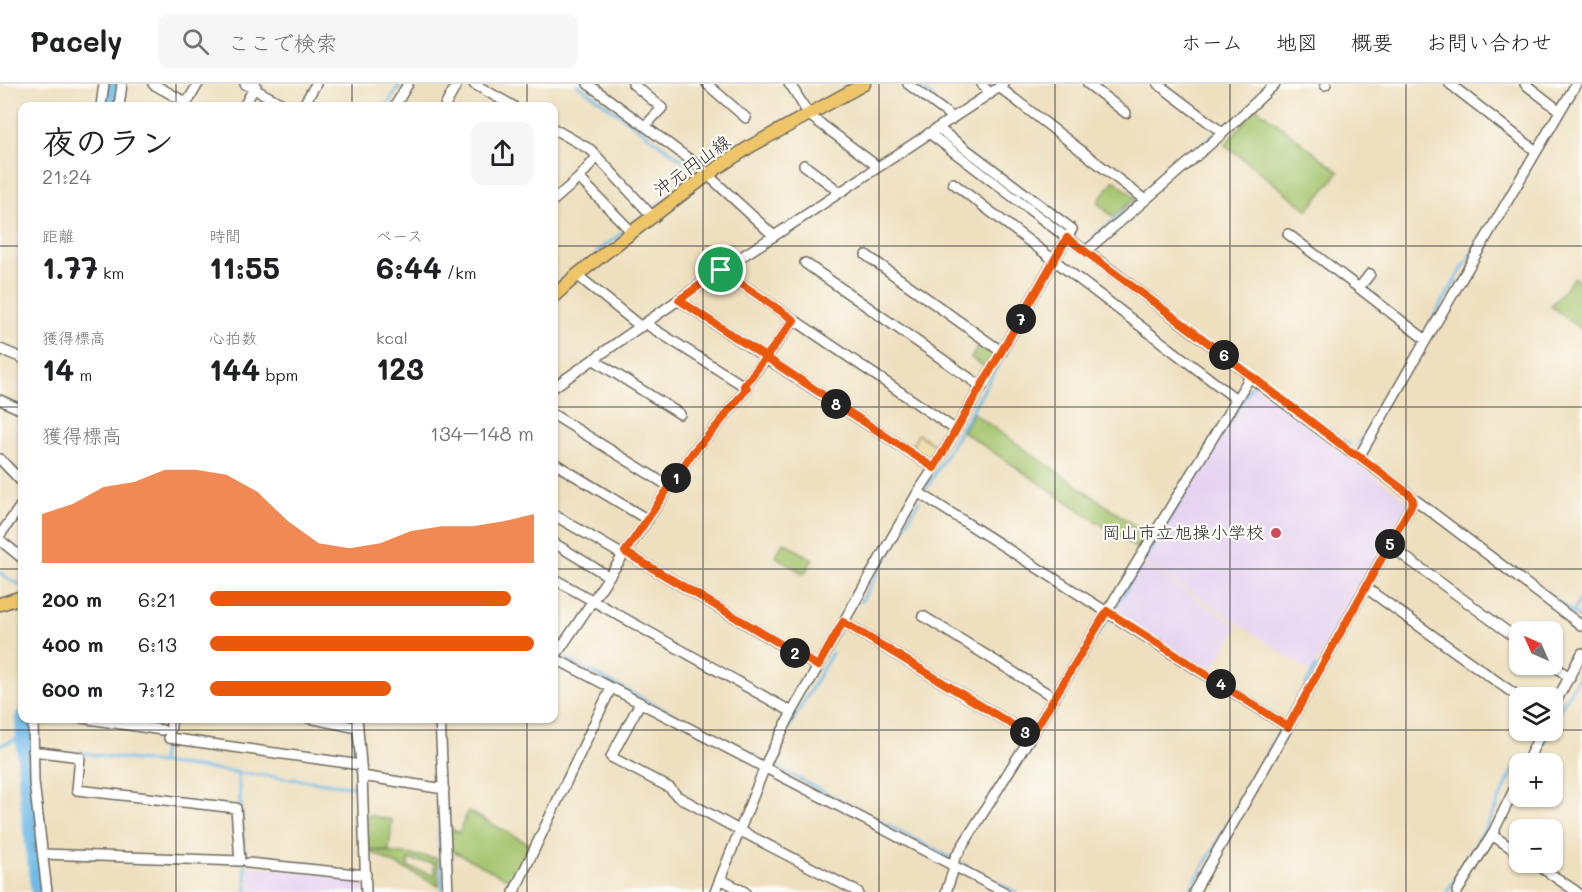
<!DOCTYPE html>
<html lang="ja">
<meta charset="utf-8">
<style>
:root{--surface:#fff;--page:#f6f6f6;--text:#202124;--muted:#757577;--line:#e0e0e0;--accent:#ea580c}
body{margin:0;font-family:Mali,"Klee One",sans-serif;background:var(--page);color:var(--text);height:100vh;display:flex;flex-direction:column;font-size:22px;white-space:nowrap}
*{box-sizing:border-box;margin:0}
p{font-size:20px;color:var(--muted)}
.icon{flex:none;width:33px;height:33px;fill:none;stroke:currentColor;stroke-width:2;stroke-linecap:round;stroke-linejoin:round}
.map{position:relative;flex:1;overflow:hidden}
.side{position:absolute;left:18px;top:18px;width:540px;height:621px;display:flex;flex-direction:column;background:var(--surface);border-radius:12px;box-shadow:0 2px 4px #0004}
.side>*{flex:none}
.needle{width:39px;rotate:315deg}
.tools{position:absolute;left:1509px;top:537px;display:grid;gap:12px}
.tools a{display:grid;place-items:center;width:54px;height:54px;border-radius:12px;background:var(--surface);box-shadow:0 2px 4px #0004;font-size:30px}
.pin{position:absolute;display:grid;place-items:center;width:51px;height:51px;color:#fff;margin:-26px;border:3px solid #fff;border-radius:50%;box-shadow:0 2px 6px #0007}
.km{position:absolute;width:30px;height:30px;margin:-15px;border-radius:50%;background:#222;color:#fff;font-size:16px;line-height:30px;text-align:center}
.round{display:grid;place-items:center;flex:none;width:63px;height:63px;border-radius:12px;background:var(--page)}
.head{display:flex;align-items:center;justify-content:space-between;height:102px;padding:0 24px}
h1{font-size:33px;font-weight:700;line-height:45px}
.metrics{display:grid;grid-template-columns:repeat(3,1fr);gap:9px;height:102px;padding:6px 24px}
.metrics div{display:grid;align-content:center}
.metrics b{font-size:30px;font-weight:700}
.metrics small{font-size:16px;font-weight:400}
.metrics p{font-size:16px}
.chart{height:168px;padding:12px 24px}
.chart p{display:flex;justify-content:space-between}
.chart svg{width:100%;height:108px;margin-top:6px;fill:var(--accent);opacity:.7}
ul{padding:0 24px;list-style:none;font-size:20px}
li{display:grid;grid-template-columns:96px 72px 1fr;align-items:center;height:45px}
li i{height:15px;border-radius:8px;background:var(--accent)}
header{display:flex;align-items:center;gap:36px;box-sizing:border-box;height:84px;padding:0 30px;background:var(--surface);border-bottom:2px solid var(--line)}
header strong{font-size:28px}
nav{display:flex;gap:33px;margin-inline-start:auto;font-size:21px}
.search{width:420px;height:54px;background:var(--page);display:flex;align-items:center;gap:15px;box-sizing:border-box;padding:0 21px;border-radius:12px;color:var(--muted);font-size:22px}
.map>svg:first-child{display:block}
.built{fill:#e5d3f1}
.green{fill:#a3c36b;stroke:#67774b;stroke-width:1.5;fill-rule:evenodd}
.sand{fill:#eeda9e;stroke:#8c8264;stroke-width:1.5}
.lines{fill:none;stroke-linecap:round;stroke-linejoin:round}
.stream{stroke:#6eb9e7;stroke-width:3}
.river{stroke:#6eb9e7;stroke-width:18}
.minor-casing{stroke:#6f6a5e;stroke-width:12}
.major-casing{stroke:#6f6a5e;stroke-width:15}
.minor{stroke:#fff;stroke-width:9}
.major{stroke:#eec569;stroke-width:12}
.route-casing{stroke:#fff;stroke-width:12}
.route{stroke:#ea580c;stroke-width:8}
.grid{fill:none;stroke:#2b2b2b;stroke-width:1.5;stroke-opacity:0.55}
.poi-dot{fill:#d1495b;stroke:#fdfcf7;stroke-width:2}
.labels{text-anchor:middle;stroke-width:4.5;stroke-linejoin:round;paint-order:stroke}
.street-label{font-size:18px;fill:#2b2b2b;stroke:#fdfcf7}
.poi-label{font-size:18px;fill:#2b2b2b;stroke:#fdfcf7;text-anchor:end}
</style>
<header>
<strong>Pacely</strong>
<div class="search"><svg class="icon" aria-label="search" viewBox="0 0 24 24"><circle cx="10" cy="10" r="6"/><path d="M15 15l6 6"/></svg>ここで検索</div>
<nav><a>ホーム</a><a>地図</a><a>概要</a><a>お問い合わせ</a></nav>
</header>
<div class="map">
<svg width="1582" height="808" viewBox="0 0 1582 808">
<rect width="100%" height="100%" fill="#fdfcf7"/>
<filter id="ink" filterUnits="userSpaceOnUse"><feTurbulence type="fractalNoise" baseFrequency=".0167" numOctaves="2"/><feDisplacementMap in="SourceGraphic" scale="12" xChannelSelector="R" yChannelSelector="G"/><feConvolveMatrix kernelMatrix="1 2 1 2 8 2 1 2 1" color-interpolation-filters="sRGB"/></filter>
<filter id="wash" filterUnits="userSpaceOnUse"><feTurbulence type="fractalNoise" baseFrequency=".008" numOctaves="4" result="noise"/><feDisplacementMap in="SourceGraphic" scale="24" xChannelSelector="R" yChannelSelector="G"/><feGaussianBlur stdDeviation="1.35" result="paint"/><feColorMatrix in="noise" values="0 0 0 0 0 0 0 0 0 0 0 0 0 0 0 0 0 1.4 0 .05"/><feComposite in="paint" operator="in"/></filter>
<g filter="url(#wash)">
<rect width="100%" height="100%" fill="#eedfbe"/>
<!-- built -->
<path class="built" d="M1256,301L1298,335L1405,415L1408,419L1311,588L1200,514L1144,479L1253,302Z
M1143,480L1239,543L1209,589L1116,528L1115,526Z
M248,782L338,790L359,797L364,802V808H251Z"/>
<!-- green -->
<path class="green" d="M1256,23L1339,88L1308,126L1225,61Z
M1114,96L1136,114L1113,133L1097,119Z
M1574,193L1582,200V246L1551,222Z
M981,258L995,268L996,272L988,285L971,274Z
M973,329L1148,451L1139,466L962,347Z
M784,458L813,476L804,490L775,472Z
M468,727L531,761L513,798L449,765L448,743L459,749Z
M368,731L392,736L389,767L368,765Z
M367,766L437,774L439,802ZM408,776L434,779V791L408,783Z"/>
<!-- sand -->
<path class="sand" d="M918,350L941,365L932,378L911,365Z"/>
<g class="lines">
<!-- stream -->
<path class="stream" d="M577,0L688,80
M916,0L934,14
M387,22L400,0
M944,54L1062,144
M1187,74L1218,47
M1094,153L1132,122
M597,168L687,99
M554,203L568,191
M1245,282L1350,361
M1358,362L1482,151
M926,405L1067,163
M0,489L10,496L22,501
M1533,499L1582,536
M861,518L919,417
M1572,529L1582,512
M1097,552L1252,301
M566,575L758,674
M352,634L355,677
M1552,641L1560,625L1582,588
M788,645L832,569
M0,661L24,653
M25,663L29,662
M79,669L357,703L356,683
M1533,676H1536L1550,646
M161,678L167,634
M774,682L1016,808
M238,688L247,808
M440,726L439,757L443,808
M1189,808L1316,583
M1447,808L1488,740L1518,676H1520"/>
<!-- river -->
<path class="river" d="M110,22L112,0
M24,634L28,712L40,808"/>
</g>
</g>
<g filter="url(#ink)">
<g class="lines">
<defs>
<path id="minor" d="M153,0L187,19
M245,0L286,22
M474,0L513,22
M588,0L704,86L710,93L774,152L1004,0
M633,0L662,24L646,41
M707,0L746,34
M789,0L792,3L809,31L873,79L877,83
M908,0L948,30L951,36
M982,0L990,10
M1088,0L1126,29
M1158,0L1223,49L1275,0
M1450,0L1536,67
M1525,0L1560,27
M1325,1L1326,0
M999,3L1145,116
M101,22L104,0
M119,22L122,0
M185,22L198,0
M244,22L256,1
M303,22L316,0
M395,22L408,0
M445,22L457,0
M938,44L1072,145L1067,154L1086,167
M554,45L591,66L653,133
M804,81L836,105L839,108
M579,94L632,148
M953,99L1236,315
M554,116L579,94L597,73
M1288,150L1359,204L1370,190
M866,171L1002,268
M805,179L982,303
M721,186L956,346L1067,154L929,49
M577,191L641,243
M1359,204L1426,256L1576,0
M794,236L766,274L934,384L956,346
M646,240L744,302L766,274L679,216
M1426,256L1359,373L1409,410L1413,416L1417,417L1582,542
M0,265L22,274
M594,276L680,330
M1250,293L1351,369L1359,373
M554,303L721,186L774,152
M0,316L22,326
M554,331L670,403
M0,375L22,398
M554,379L648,436
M918,408L1288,643L1389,461
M1413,416L1412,420L1389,461L1520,557
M554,431L623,471
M0,451L22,420
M0,456L22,474
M554,459L608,492
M625,468L817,582
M554,495L792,628
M1366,504L1520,614
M923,532L1055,614
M843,538L1031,652L955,774L953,779V787L946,808
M554,574L1004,808
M554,574L693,368L717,342L747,304L744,302
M1552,580L1570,594
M640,619L611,673L670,704L677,712L739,746L858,808
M1552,625L1582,569
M33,634L34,698L47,808
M82,634L162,646
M172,634L169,654L361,681
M309,634L358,644
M357,634L362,692L366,808
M440,634L448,808
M1031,652L1250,293L1242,285L1086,167L1223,49
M33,667L80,673L77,706L236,724L240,777L43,770
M1526,680L1542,646
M362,692L444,705
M1492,751L1520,770
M1533,778L1577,808
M248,779L366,791
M720,795L745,808
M514,808L611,604
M715,808L768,675L792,628L918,408L934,384
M1194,808L1288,643
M1457,808L1492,751L1520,693"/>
<path id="major" d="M554,212L577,191L632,148L717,84L751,62L864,0
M0,520L22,513"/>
</defs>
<!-- minor casing -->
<use href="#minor" class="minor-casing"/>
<!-- major casing -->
<use href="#major" class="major-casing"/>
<!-- minor -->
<use href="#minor" class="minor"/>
<!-- major -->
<use href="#major" class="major"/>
</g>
</g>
<g class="lines" filter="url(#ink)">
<defs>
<path id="route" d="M721,186L794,236L744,302L747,304L717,342L693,368L625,468L818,582L843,538L1031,652L1107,527L1288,643L1412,420L1413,416L1409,410L1359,372L1352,369L1190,245L1067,154L934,384C849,328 764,272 679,216L721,186"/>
</defs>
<!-- route casing -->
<use href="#route" class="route-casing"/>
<!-- route -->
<use href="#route" class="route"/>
</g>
<!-- grid -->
<path class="grid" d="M176,0V22M352,0V22M527,0V22M703,0V808M879,0V808M1055,0V808M1230,0V808M1406,0V808M0,162H22M554,162H1582M0,323H22M554,323H1582M0,485H22M554,485H1582M176,634V808M352,634V808M527,634V808M0,646H1520M1552,646H1582"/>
<!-- markers -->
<circle class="poi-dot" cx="1276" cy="449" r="6"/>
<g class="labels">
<!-- street labels -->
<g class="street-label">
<text transform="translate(692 82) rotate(-36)" y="6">沖元円山線</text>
</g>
<!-- poi labels -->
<g class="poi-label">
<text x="1264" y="455">岡山市立旭操小学校</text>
</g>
</g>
</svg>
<div class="tools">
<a><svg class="needle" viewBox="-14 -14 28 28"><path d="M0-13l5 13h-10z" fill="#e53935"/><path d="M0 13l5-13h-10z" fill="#757577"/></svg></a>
<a><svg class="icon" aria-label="layers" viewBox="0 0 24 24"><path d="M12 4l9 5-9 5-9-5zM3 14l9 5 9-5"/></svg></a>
<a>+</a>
<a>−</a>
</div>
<div class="pin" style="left:721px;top:186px;background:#1e9e55"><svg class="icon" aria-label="arrive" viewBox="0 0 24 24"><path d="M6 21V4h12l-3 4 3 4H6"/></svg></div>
<b class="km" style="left:676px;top:394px">1</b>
<b class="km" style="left:795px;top:569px">2</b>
<b class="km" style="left:1025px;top:648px">3</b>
<b class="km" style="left:1221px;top:600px">4</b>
<b class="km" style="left:1390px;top:460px">5</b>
<b class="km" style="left:1224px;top:271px">6</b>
<b class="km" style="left:1021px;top:235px">7</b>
<b class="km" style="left:836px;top:320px">8</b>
<section class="side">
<div class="head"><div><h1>夜のラン</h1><p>21:24</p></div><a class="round"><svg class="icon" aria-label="share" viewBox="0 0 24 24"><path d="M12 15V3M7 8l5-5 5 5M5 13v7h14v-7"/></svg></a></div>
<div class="metrics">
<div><p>距離</p><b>1.77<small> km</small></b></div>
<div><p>時間</p><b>11:55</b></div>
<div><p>ペース</p><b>6:44<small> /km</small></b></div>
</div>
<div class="metrics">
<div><p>獲得標高</p><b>14<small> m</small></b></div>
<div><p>心拍数</p><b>144<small> bpm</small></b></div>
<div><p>kcal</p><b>123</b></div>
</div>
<div class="chart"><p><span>獲得標高</span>134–148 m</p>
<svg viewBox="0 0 160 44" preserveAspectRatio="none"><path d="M0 44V24L10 20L20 13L30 11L40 6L50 6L60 8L70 15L80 27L90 36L100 38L110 36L120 31L130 29L140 29L150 27L160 24V44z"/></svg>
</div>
<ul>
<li><b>200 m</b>6:21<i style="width:93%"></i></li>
<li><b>400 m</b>6:13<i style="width:100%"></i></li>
<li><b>600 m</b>7:12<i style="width:56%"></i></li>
</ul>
</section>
</div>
